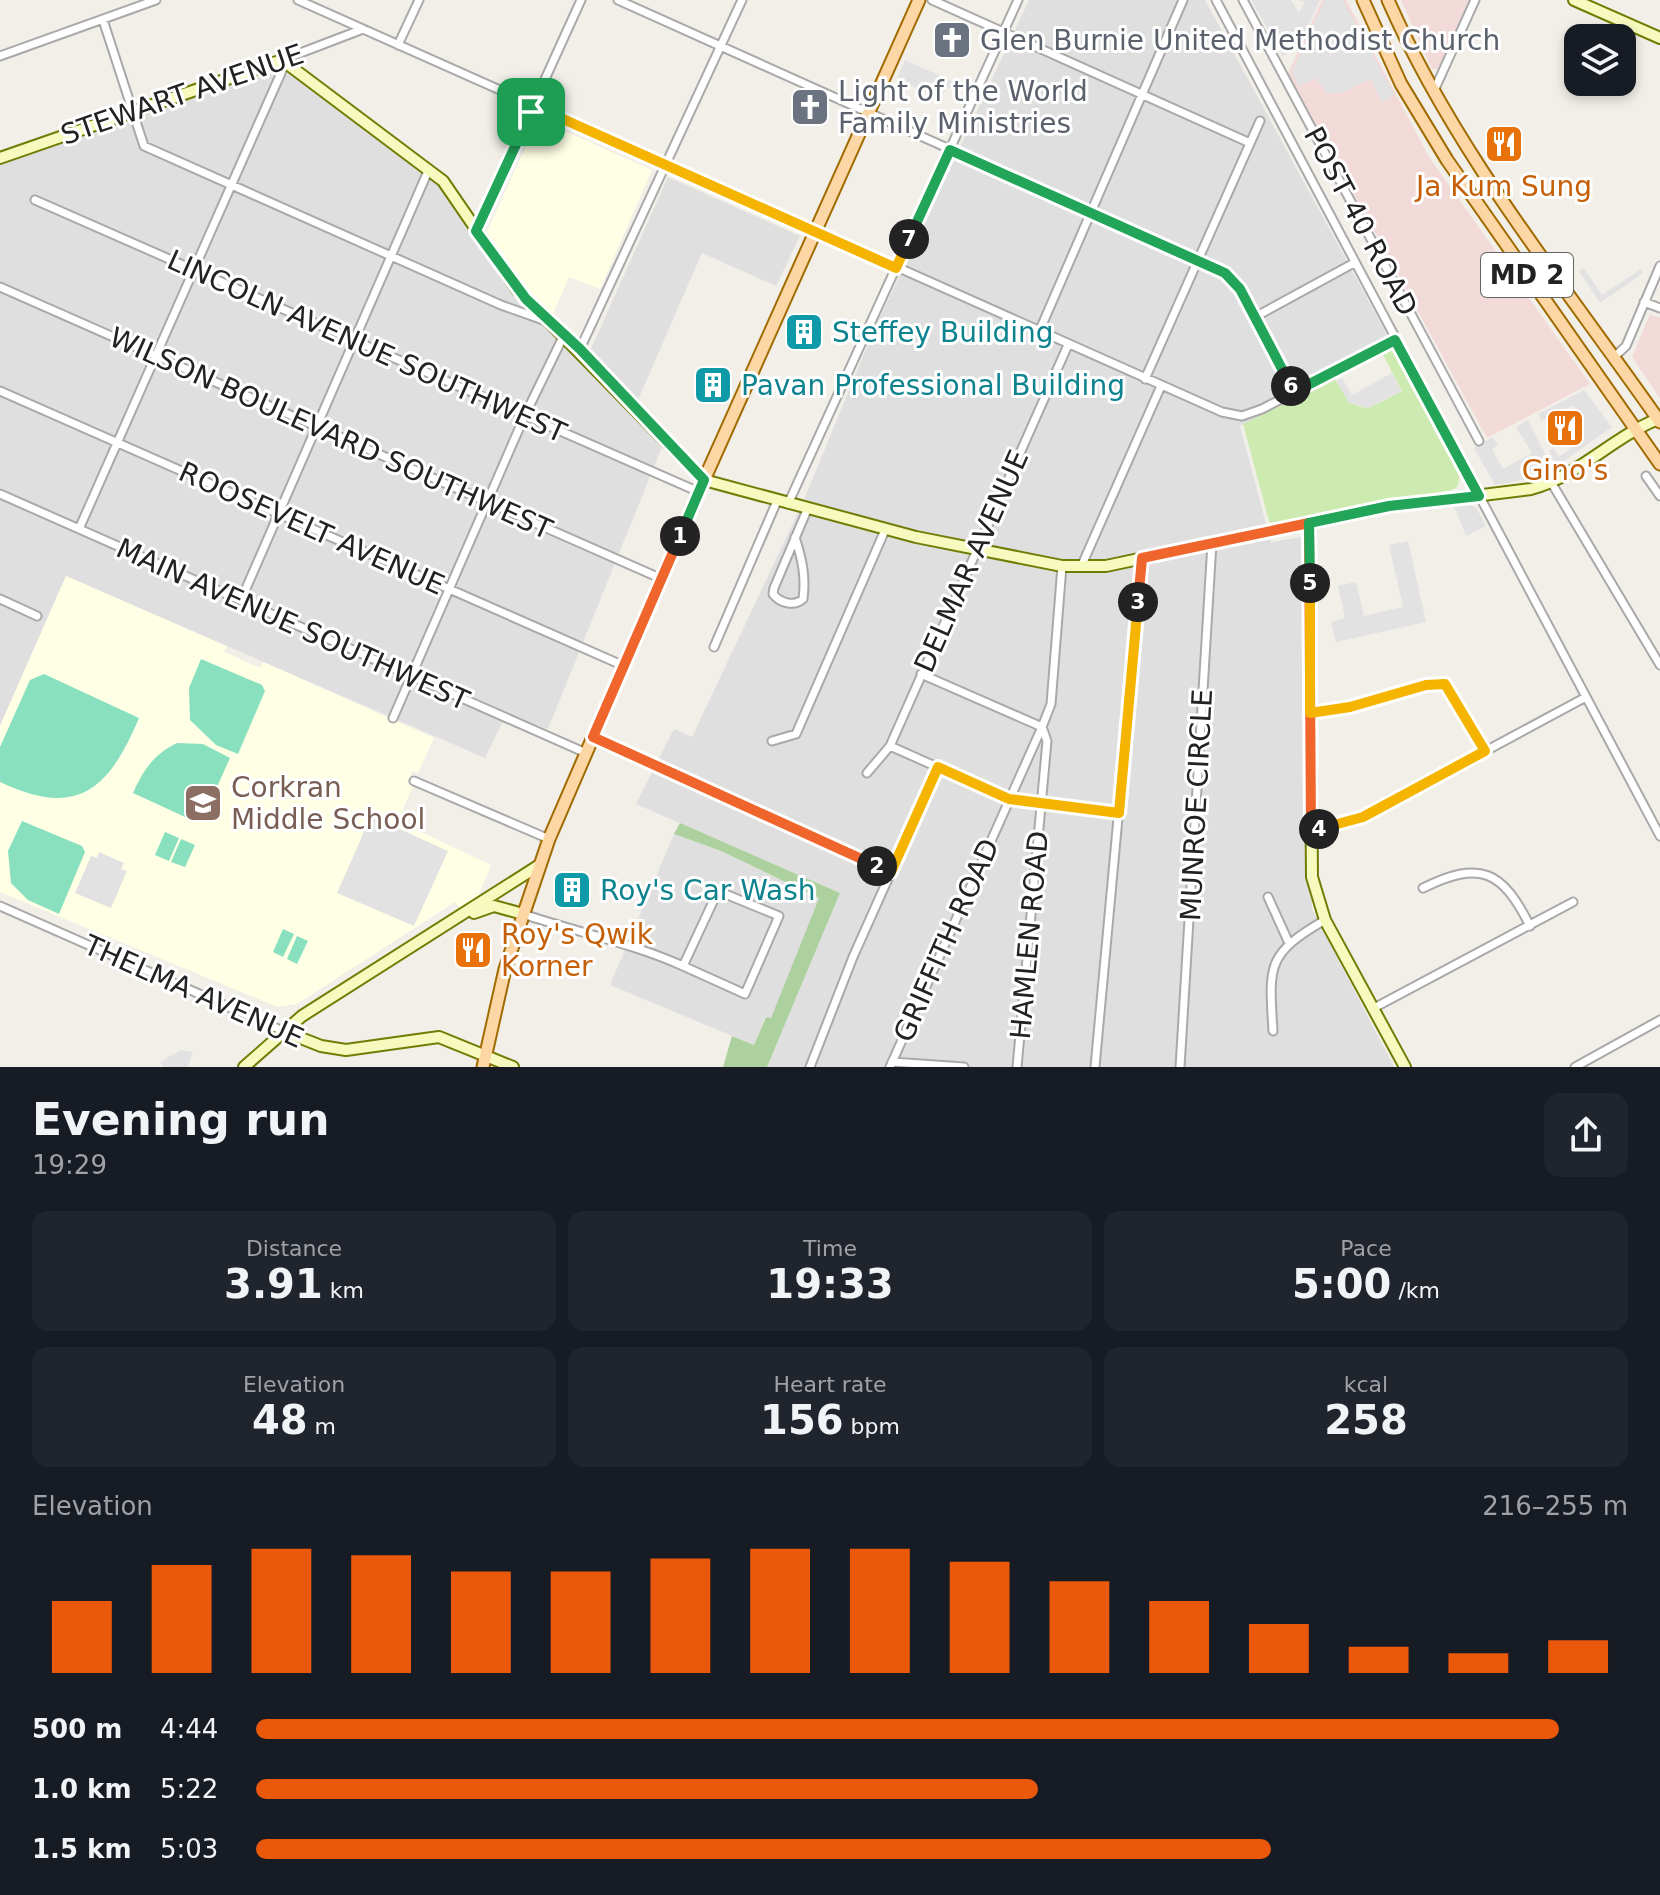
<!DOCTYPE html>
<meta charset="utf-8">
<style>
:root{--surface:#171b24;--page:#20242c;--text:#f1f3f6;--muted:#9ea1a6;--accent:#ea580c}
body{margin:0;font-family:"DejaVu Sans",sans-serif;background:var(--page);color:var(--text);height:100vh;display:flex;flex-direction:column;font-size:30px;white-space:nowrap}
*{box-sizing:border-box;margin:0}
p{font-size:26px;color:var(--muted)}
.icon{flex:none;width:44px;height:44px;fill:none;stroke:currentColor;stroke-width:2;stroke-linecap:round;stroke-linejoin:round}
.map{position:relative;height:1067px;overflow:hidden}
.details{display:flex;flex-direction:column;background:var(--surface);flex:1}
.details>*{flex:none}
.fabs{position:absolute;left:1564px;top:24px;display:grid;gap:16px}
.fabs a{display:grid;place-items:center;width:72px;height:72px;border-radius:16px;background:var(--surface);box-shadow:0 4px 12px #0003;font-size:40px}
.pin{position:absolute;display:grid;place-items:center;width:68px;height:68px;color:#fff;margin:-34px;border-radius:16px;box-shadow:0 4px 12px #0006}
.km{position:absolute;width:40px;height:40px;margin:-20px;border-radius:50%;background:#222;color:#fff;font-size:22px;line-height:40px;text-align:center}
.round{display:grid;place-items:center;flex:none;width:84px;height:84px;border-radius:16px;background:var(--page)}
.headline{display:flex;align-items:center;justify-content:space-between;height:136px;padding:0 32px}
h1{font-size:44px;font-weight:600;line-height:60px}
.stats{display:grid;grid-template-columns:repeat(3,1fr);gap:12px;height:136px;padding:8px 32px}
.stats div{display:grid;align-content:center;border-radius:16px;background:var(--page);text-align:center}
.stats b{font-size:40px;font-weight:600}
.stats small{font-size:22px;font-weight:400}
.stats p{font-size:22px}
.chart{height:224px;padding:16px 32px}
.chart p{display:flex;justify-content:space-between}
.chart svg{width:100%;height:144px;margin-top:8px;stroke:var(--accent);stroke-width:6}
ul{padding:0 32px;list-style:none;font-size:26px}
li{display:grid;grid-template-columns:128px 96px 1fr;align-items:center;height:60px}
li i{height:20px;border-radius:10px;background:var(--accent)}
.map>svg:first-child{display:block}
.residential{fill:#e0dfdf}
.commercial{fill:#f2dad9}
.education{fill:#ffffe5}
.grass{fill:#cdebb0}
.forest{fill:#add19e}
.pitch{fill:#88e0be}
.parking{fill:#e2e2e2}
.lines{fill:none;stroke-linecap:round;stroke-linejoin:round}
.street-casing{stroke:#a9a9a9;stroke-width:11}
.secondary-casing{stroke:#707d05;stroke-width:14}
.primary-casing{stroke:#a06b00;stroke-width:15}
.street{stroke:#fff;stroke-width:7}
.secondary{stroke:#f7fabf;stroke-width:10}
.primary{stroke:#fcd6a4;stroke-width:11}
.split-1-casing{stroke:#fff;stroke-width:16}
.split-2-casing{stroke:#fff;stroke-width:16}
.split-3-casing{stroke:#fff;stroke-width:16}
.split-4-casing{stroke:#fff;stroke-width:16}
.split-5-casing{stroke:#fff;stroke-width:16}
.split-6-casing{stroke:#fff;stroke-width:16}
.split-7-casing{stroke:#fff;stroke-width:16}
.split-8-casing{stroke:#fff;stroke-width:16}
.split-1{stroke:#22a559;stroke-width:10}
.split-2{stroke:#f0652b;stroke-width:10}
.split-3{stroke:#f5b400;stroke-width:10}
.split-4{stroke:#f0652b;stroke-width:10}
.split-5{stroke:#f5b400;stroke-width:10}
.split-6{stroke:#22a559;stroke-width:10}
.split-7{stroke:#22a559;stroke-width:10}
.split-8{stroke:#f5b400;stroke-width:10}
.labels{text-anchor:middle;stroke-width:6;stroke-linejoin:round;paint-order:stroke}
.shield{fill:#fff;stroke:#646464;stroke-width:2}
.shield-label{font-size:26px;font-weight:bold;fill:#222}
.worship-label{font-size:28px;fill:#5b616d;stroke:#fff;text-anchor:start}
.street-label{font-size:28px;fill:#222;stroke:#fff}
.food-label{font-size:28px;fill:#c56008;stroke:#fff}
.culture-label{font-size:28px;fill:#0d838f;stroke:#fff;text-anchor:start}
.education-label{font-size:28px;fill:#785e54;stroke:#fff;text-anchor:start}
</style>
<div class="map">
<svg width="1660" height="1067" viewBox="0 0 1660 1067">
<rect width="100%" height="100%" fill="#f2efe9"/>
<!-- residential -->
<path class="residential" d="M1029,0H1205L1393,346L1240,426L1271,542L1302,537L1312,909L1394,1067H767L840,893L636,804L674,729L692,737L803,502L873,332Z
M271,70L292,73L438,182L495,268L523,302L664,442L548,729L507,713L485,758L66,576L0,726V165Z
M668,177L800,236L776,286L702,253L637,402L590,351Z
M674,834L721,851L819,898L771,1019L765,1017L754,1045L610,985Z"/>
<!-- commercial -->
<path class="commercial" d="M1322,0H1346L1429,157L1590,384L1487,438L1288,73Z
M1401,0H1469L1438,69H1432Z
M1650,314L1660,318V398L1632,357Z"/>
<!-- education -->
<path class="education" d="M538,119L652,170L600,289L569,277L552,316L511,275L485,236Z
M66,576L226,646L224,652L260,668L263,662L434,738L418,773L412,771L407,783L413,786L398,821L491,865L477,899L460,909L455,902L297,1004L278,1007L0,892V726Z"/>
<!-- grass -->
<path class="grass" d="M1393,349L1460,472L1458,486L1452,490L1338,509L1270,525L1243,424L1335,379C1358,419 1365,410 1402,391L1382,353Z"/>
<!-- forest -->
<path class="forest" d="M680,823L840,893L767,1067H723L732,1036L754,1045L766,1017L771,1018L819,898L721,851L674,834Z"/>
<!-- pitch -->
<path class="pitch" d="M201,659L262,685L265,691L238,754L216,745L190,720L189,688Z
M44,674L139,718C109,789 78,819 0,782V747L30,680Z
M177,743L203,744L230,758L203,818L196,822L133,793C143,770 154,754 177,743Z
M22,821L82,846L85,852L59,914L28,900L11,883L8,851Z
M165,832L179,838L169,861L155,855Z
M181,839L195,845L185,867L171,862Z
M283,929L294,934L283,957L273,952Z
M297,936L308,941L297,964L287,959Z"/>
<!-- parking -->
<path class="parking" d="M1251,0H1291L1299,13L1305,2L1298,0H1320L1299,46L1283,56Z
M1325,0H1343L1394,95L1382,102L1371,79L1341,93H1326L1316,78L1299,86L1292,72Z
M905,60L962,86L959,92L947,87L941,99L897,79Z
M1584,268L1602,295L1641,269L1643,273L1600,303L1579,271Z
M1392,373L1402,391L1368,408L1349,403L1337,381L1342,378L1352,395Z
M1584,390L1612,427L1557,466L1549,451L1554,448L1559,457L1584,439L1580,429L1584,426L1573,405L1541,421L1538,414Z
M1528,420L1553,469L1546,476L1495,485L1474,448L1493,437L1498,445L1492,449L1503,469L1532,453L1516,427Z
M1469,504L1477,509L1486,526L1466,536L1454,506Z
M1408,541L1426,622L1336,642L1331,622L1345,618L1338,586L1356,582L1364,616L1403,607L1389,545Z
M371,816L448,851L414,926L337,893Z
M99,852L124,863L121,869L127,871L111,908L75,893L91,856L97,858Z
M181,1050L193,1052L188,1067H164L160,1062Z"/>
<g class="lines">
<defs>
<path id="street" d="M298,0L1222,412L1242,416L1262,409L1395,340
M618,0L1221,271L1240,289L1294,392
M932,0L1250,143
M1216,0L1660,836
M1243,0L1479,441
M103,20L144,146L501,305L546,321
M398,45L419,0
M0,56L156,0
M1433,93L1475,0
M35,200L699,492
M476,231L581,0
M0,287L662,579
M1644,302L1660,308
M1255,317L1354,263
M1039,332L1183,0
M580,349L742,0
M1614,357L1626,346L1660,266
M1145,379L1260,121
M0,391L624,666
M1646,476L1660,496
M1551,482L1660,665
M0,494L586,753
M788,504L1018,0
M79,529L281,73L282,60L363,29
M795,537C802,559 806,576 803,599C794,607 780,603 773,594L774,588L807,510
M1081,567L1161,386
M0,599L37,616
M241,600L429,169
M714,647L777,501
M1310,713L1350,707L1426,685L1445,684L1485,751
M393,718L525,415L564,335
M593,737L891,872
M772,741L796,734L885,530
M890,746L1009,799L1119,813
M867,773L890,746L1068,345
M414,781L549,839
M1311,831L1363,817L1586,697
M1423,888C1480,860 1502,870 1530,926
M1268,897L1288,941
M0,906L283,1031
M523,914C576,932 632,943 683,966L718,891L779,916L745,994L683,966
M1372,1009L1573,902
M1273,1031C1269,966 1266,954 1325,920
M892,1062L964,1067
M810,1067L853,957L938,767
M890,1067L1042,727L921,674
M1017,1067L1047,741L1042,727L1051,704L1062,566
M1095,1067L1142,558
M1180,1067L1212,543
M1575,1067L1660,1020"/>
<path id="secondary" d="M1574,0L1660,38
M0,158L282,60L443,181L517,289L704,480L916,537L1062,566H1106L1378,508L1531,489C1577,477 1613,437 1658,419
M1309,523L1312,877L1325,920L1405,1067
M474,913L494,906L523,914
M283,1031L321,1046L346,1050L439,1037L513,1067
M244,1067L302,1016L538,866"/>
<path id="primary" d="M1363,0L1401,84L1447,160L1660,464
M1388,0C1455,153 1565,286 1660,422
M483,1067L505,969L549,839L704,480L919,0"/>
</defs>
<!-- street casing -->
<use href="#street" class="street-casing"/>
<!-- secondary casing -->
<use href="#secondary" class="secondary-casing"/>
<!-- primary casing -->
<use href="#primary" class="primary-casing"/>
<!-- street -->
<use href="#street" class="street"/>
<!-- secondary -->
<use href="#secondary" class="secondary"/>
<!-- primary -->
<use href="#primary" class="primary"/>
</g>
<g class="lines">
<defs>
<path id="split-1" d="M531,112L476,231L526,299L580,349L704,480L680,536"/>
<path id="split-2" d="M680,536L593,737L877,866"/>
<path id="split-3" d="M877,866L891,872L938,767L1009,799L1119,813L1138,602"/>
<path id="split-4" d="M1138,602L1142,558L1309,523L1311,831L1319,829"/>
<path id="split-5" d="M1310,583V713L1350,707L1426,685L1445,684L1485,751L1363,817L1319,829"/>
<path id="split-6" d="M1291,386L1294,392L1395,340L1479,496L1389,506L1309,523L1310,583"/>
<path id="split-7" d="M909,239L950,150L1225,273L1240,289L1291,386"/>
<path id="split-8" d="M531,112L534,106L896,268L909,239"/>
</defs>
<!-- split-1 casing -->
<use href="#split-1" class="split-1-casing"/>
<!-- split-2 casing -->
<use href="#split-2" class="split-2-casing"/>
<!-- split-3 casing -->
<use href="#split-3" class="split-3-casing"/>
<!-- split-4 casing -->
<use href="#split-4" class="split-4-casing"/>
<!-- split-5 casing -->
<use href="#split-5" class="split-5-casing"/>
<!-- split-6 casing -->
<use href="#split-6" class="split-6-casing"/>
<!-- split-7 casing -->
<use href="#split-7" class="split-7-casing"/>
<!-- split-8 casing -->
<use href="#split-8" class="split-8-casing"/>
<!-- split-1 -->
<use href="#split-1" class="split-1"/>
<!-- split-2 -->
<use href="#split-2" class="split-2"/>
<!-- split-3 -->
<use href="#split-3" class="split-3"/>
<!-- split-4 -->
<use href="#split-4" class="split-4"/>
<!-- split-5 -->
<use href="#split-5" class="split-5"/>
<!-- split-6 -->
<use href="#split-6" class="split-6"/>
<!-- split-7 -->
<use href="#split-7" class="split-7"/>
<!-- split-8 -->
<use href="#split-8" class="split-8"/>
</g>
<!-- icons -->
<defs>
<symbol id="church-square" viewBox="-11 -11 22 22"><rect x="-9" y="-9" width="18" height="18" rx="4" fill="#6b7280" stroke="#fff"/><path d="M-1.2-6h2.4v3.5h3.3v2.4h-3.3V6h-2.4V-.1h-3.3v-2.4h3.3Z" fill="#fff"/></symbol>
<symbol id="restaurant-square" viewBox="-11 -11 22 22"><rect x="-9" y="-9" width="18" height="18" rx="4" fill="#e8710a" stroke="#fff"/><path d="M-5-6h1v4h1v-4h1v4h1v-4h1v5L-1.5 .5V6h-2V.5L-5-1ZM5-6V6H3V1.5H1.5Q1.5-4 5-6Z" fill="#fff"/></symbol>
<symbol id="building-square" viewBox="-11 -11 22 22"><rect x="-9" y="-9" width="18" height="18" rx="4" fill="#0f9aa8" stroke="#fff"/><path d="M-4-6H4V6H1V3H-1V6H-4ZM-2.5-4.3h1.7v1.8h-1.7ZM.8-4.3h1.7v1.8H.8ZM-2.5-1h1.7V.8h-1.7ZM.8-1h1.7V.8H.8Z" fill="#fff"/></symbol>
<symbol id="school-square" viewBox="-11 -11 22 22"><rect x="-9" y="-9" width="18" height="18" rx="4" fill="#8d6e63" stroke="#fff"/><path d="M0-5L7-2L0 1L-7-2ZM-4 1L0 2.5L4 1V4Q0 6-4 4Z" fill="#fff"/></symbol>
</defs>
<g fill-rule="evenodd">
<use href="#church-square" x="930" y="18" width="44" height="44"/>
<use href="#church-square" x="788" y="85" width="44" height="44"/>
<use href="#restaurant-square" x="1482" y="122" width="44" height="44"/>
<use href="#building-square" x="782" y="310" width="44" height="44"/>
<use href="#building-square" x="691" y="363" width="44" height="44"/>
<use href="#restaurant-square" x="1543" y="406" width="44" height="44"/>
<use href="#school-square" x="181" y="781" width="44" height="44"/>
<use href="#building-square" x="550" y="868" width="44" height="44"/>
<use href="#restaurant-square" x="451" y="928" width="44" height="44"/>
</g>
<g class="labels">
<!-- shield labels -->
<rect class="shield" x="1481" y="253" width="92" height="44" rx="6"/>
<g class="shield-label">
<text x="1527" y="284">MD 2</text>
</g>
<!-- worship labels -->
<g class="worship-label">
<text x="980" y="50">Glen Burnie United Methodist Church</text>
<text x="838" y="101">Light of the World<tspan x="838" dy="32">Family Ministries</tspan></text>
</g>
<!-- street labels -->
<g class="street-label">
<text transform="translate(182 94) rotate(-19)" y="10">STEWART AVENUE</text>
<text transform="translate(1361 221) rotate(62)" y="10">POST 40 ROAD</text>
<text transform="translate(367 346) rotate(24)" y="10">LINCOLN AVENUE SOUTHWEST</text>
<text transform="translate(331 433) rotate(24)" y="10">WILSON BOULEVARD SOUTHWEST</text>
<text transform="translate(312 528) rotate(24)" y="10">ROOSEVELT AVENUE</text>
<text transform="translate(971 561) rotate(-66)" y="10">DELMAR AVENUE</text>
<text transform="translate(293 624) rotate(24)" y="10">MAIN AVENUE SOUTHWEST</text>
<text transform="translate(1196 805) rotate(-87)" y="10">MUNROE CIRCLE</text>
<text transform="translate(1029 935) rotate(-85)" y="10">HAMLEN ROAD</text>
<text transform="translate(946 940) rotate(-66)" y="10">GRIFFITH ROAD</text>
<text transform="translate(194 991) rotate(24)" y="10">THELMA AVENUE</text>
</g>
<!-- food labels -->
<g class="food-label">
<text x="1504" y="196">Ja Kum Sung</text>
<text x="1565" y="480">Gino's</text>
<text x="501" y="944" text-anchor="start">Roy's Qwik<tspan x="501" dy="32">Korner</tspan></text>
</g>
<!-- culture labels -->
<g class="culture-label">
<text x="832" y="342">Steffey Building</text>
<text x="741" y="395">Pavan Professional Building</text>
<text x="600" y="900">Roy's Car Wash</text>
</g>
<!-- education labels -->
<g class="education-label">
<text x="231" y="797">Corkran<tspan x="231" dy="32">Middle School</tspan></text>
</g>
</g>
</svg>
<div class="fabs">
<a><svg class="icon" aria-label="layers" viewBox="0 0 24 24"><path d="M12 4l9 5-9 5-9-5zM3 14l9 5 9-5"/></svg></a>
</div>
<div class="pin" style="left:531px;top:112px;background:#1e9e55"><svg class="icon" aria-label="arrive" viewBox="0 0 24 24"><path d="M6 21V4h12l-3 4 3 4H6"/></svg></div>
<b class="km" style="left:680px;top:536px">1</b>
<b class="km" style="left:877px;top:866px">2</b>
<b class="km" style="left:1138px;top:602px">3</b>
<b class="km" style="left:1319px;top:829px">4</b>
<b class="km" style="left:1310px;top:583px">5</b>
<b class="km" style="left:1291px;top:386px">6</b>
<b class="km" style="left:909px;top:239px">7</b>
</div>
<section class="details">
<div class="headline"><div><h1>Evening run</h1><p>19:29</p></div><a class="round"><svg class="icon" aria-label="share" viewBox="0 0 24 24"><path d="M12 15V3M7 8l5-5 5 5M5 13v7h14v-7"/></svg></a></div>
<div class="stats">
<div><p>Distance</p><b>3.91<small> km</small></b></div>
<div><p>Time</p><b>19:33</b></div>
<div><p>Pace</p><b>5:00<small> /km</small></b></div>
</div>
<div class="stats">
<div><p>Elevation</p><b>48<small> m</small></b></div>
<div><p>Heart rate</p><b>156<small> bpm</small></b></div>
<div><p>kcal</p><b>258</b></div>
</div>
<div class="chart"><p><span>Elevation</span>216–255 m</p>
<svg viewBox="0 0 160 44" preserveAspectRatio="none"><path d="M5 44V22M15 44V11M25 44V6M35 44V8M45 44V13M55 44V13M65 44V9M75 44V6M85 44V6M95 44V10M105 44V16M115 44V22M125 44V29M135 44V36M145 44V38M155 44V34"/></svg>
</div>
<ul>
<li><b>500 m</b>4:44<i style="width:95%"></i></li>
<li><b>1.0 km</b>5:22<i style="width:57%"></i></li>
<li><b>1.5 km</b>5:03<i style="width:74%"></i></li>
</ul>
</section>
